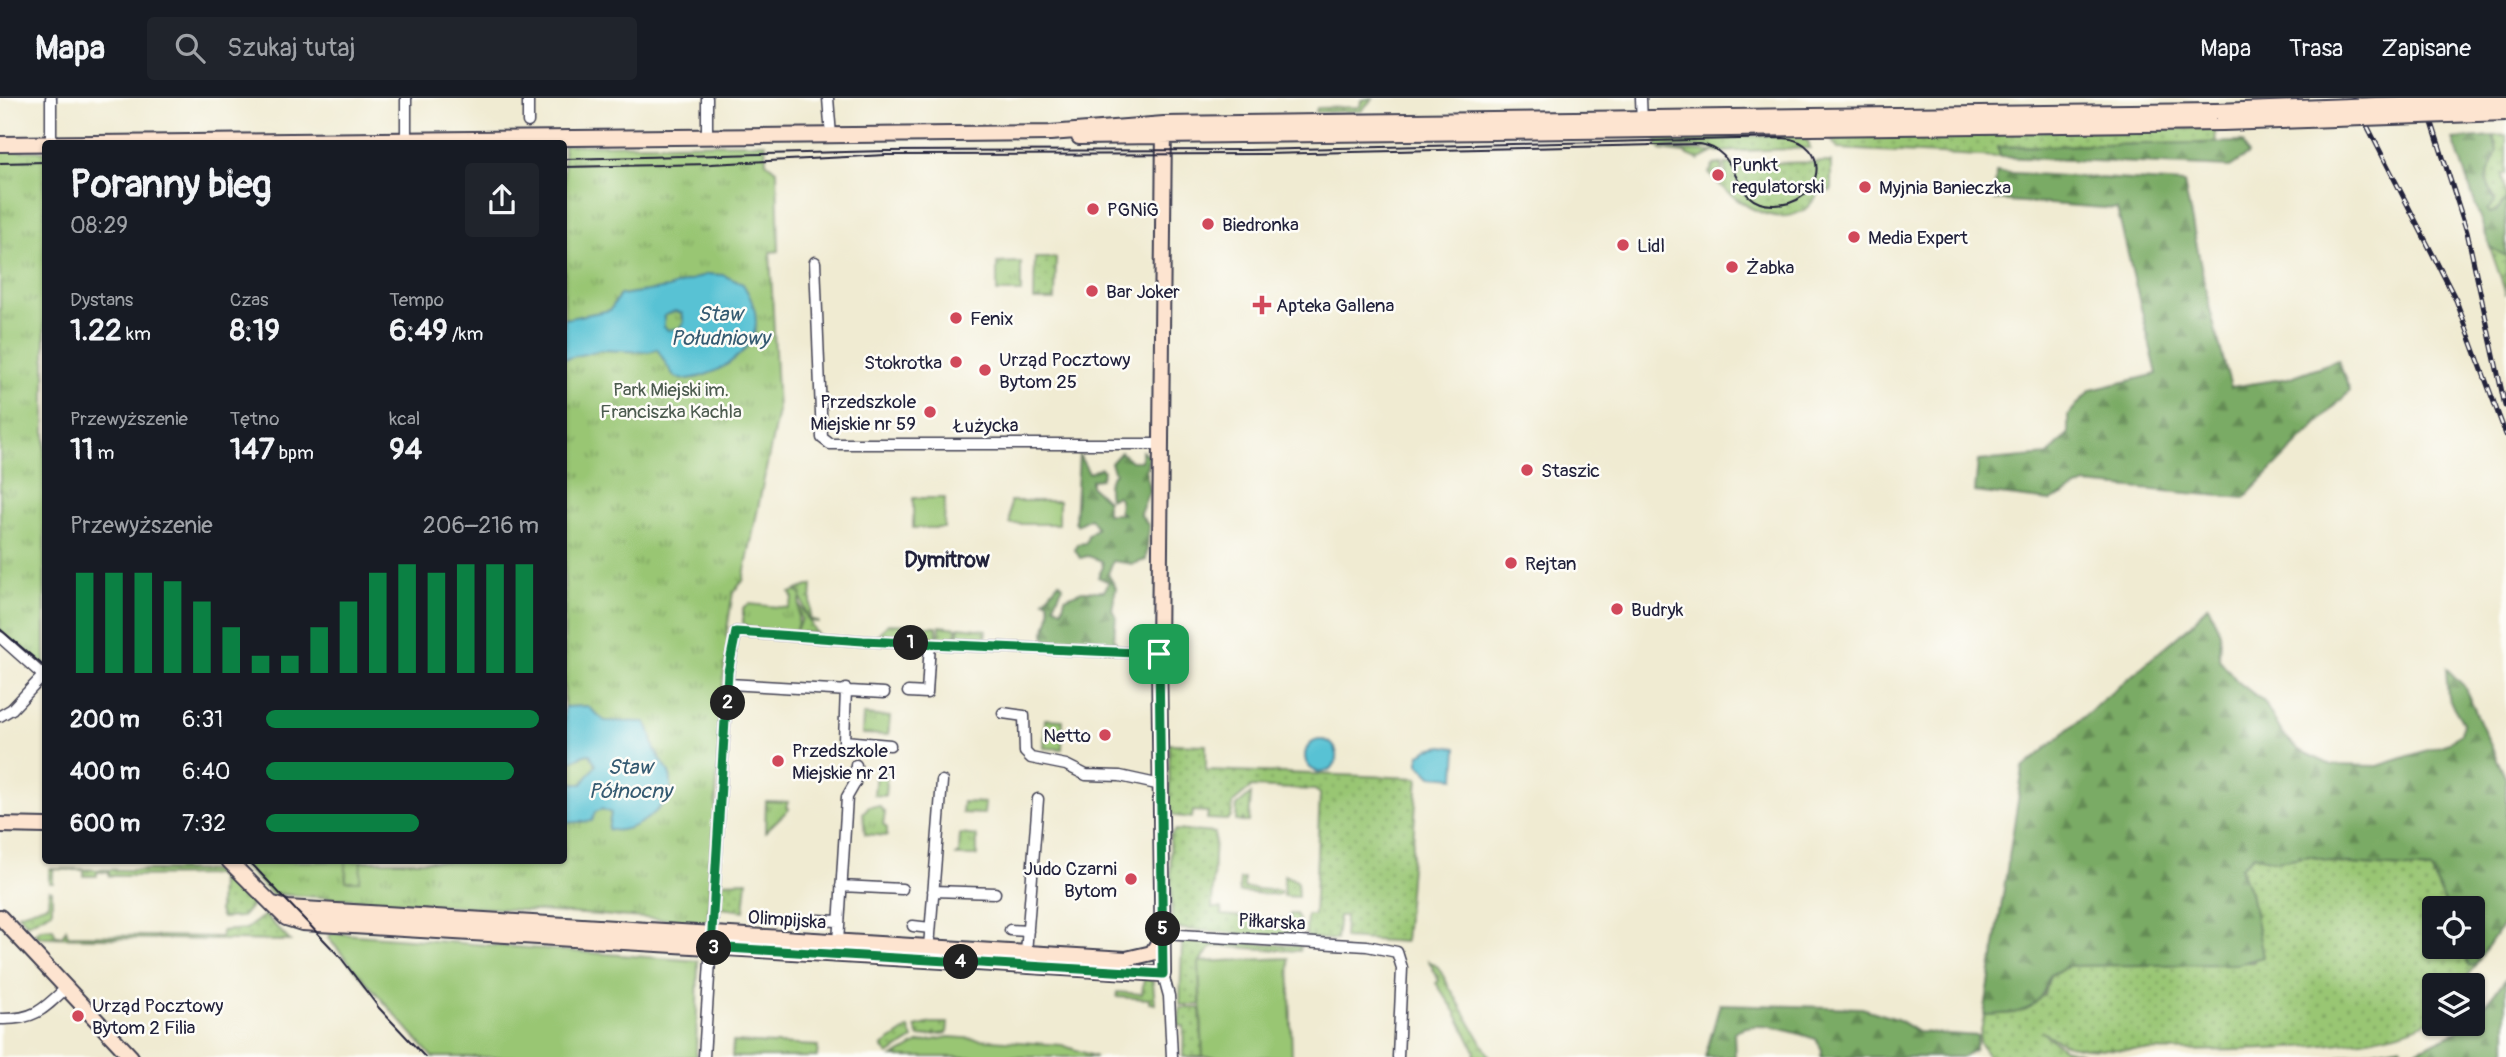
<!DOCTYPE html>
<html lang="pl">
<meta charset="utf-8">
<style>
:root{--surface:#171b24;--page:#20242c;--text:#f1f3f6;--muted:#9ea1a6;--line:#363941;--accent:#0b8043}
body{margin:0;font-family:Pangolin,sans-serif;background:var(--page);color:var(--text);height:100vh;display:flex;flex-direction:column;font-size:26px;white-space:nowrap}
*{box-sizing:border-box;margin:0}
p{font-size:23px;color:var(--muted)}
.icon{flex:none;width:38px;height:38px;fill:none;stroke:currentColor;stroke-width:2;stroke-linecap:round;stroke-linejoin:round}
.map{position:relative;flex:1;overflow:hidden}
.side{position:absolute;left:42px;top:42px;width:525px;height:724px;display:flex;flex-direction:column;background:var(--surface);border-radius:7px;box-shadow:0 2px 5px #0004}
.side>*{flex:none}
.fabs{position:absolute;left:2422px;top:798px;display:grid;gap:14px}
.fabs a{display:grid;place-items:center;width:63px;height:63px;border-radius:7px;background:var(--surface);box-shadow:0 2px 5px #0004;font-size:35px}
.pin{position:absolute;display:grid;place-items:center;width:60px;height:60px;color:#fff;margin:-30px;border-radius:14px;box-shadow:0 4px 10px #0006}
.km{position:absolute;width:35px;height:35px;margin:-18px;border-radius:50%;background:#222;color:#fff;font-size:19px;line-height:35px;text-align:center}
.round{display:grid;place-items:center;flex:none;width:74px;height:74px;border-radius:7px;background:var(--page)}
.overview{display:flex;align-items:center;justify-content:space-between;height:119px;padding:0 28px}
h1{font-size:38px;font-weight:800;line-height:52px}
.metrics{display:grid;grid-template-columns:repeat(3,1fr);gap:10px;height:119px;padding:7px 28px}
.metrics div{display:grid;align-content:center}
.metrics b{font-size:30px;font-weight:800}
.metrics small{font-size:19px;font-weight:400}
.metrics p{font-size:19px}
.chart{height:196px;padding:14px 28px}
.chart p{display:flex;justify-content:space-between}
.chart svg{width:100%;height:126px;margin-top:7px;stroke:var(--accent);stroke-width:6}
ul{padding:0 28px;list-style:none;font-size:23px}
li{display:grid;grid-template-columns:112px 84px 1fr;align-items:center;height:52px}
li i{height:18px;border-radius:9px;background:var(--accent)}
header{display:flex;align-items:center;gap:42px;box-sizing:border-box;height:98px;padding:0 35px;background:var(--surface);border-bottom:2px solid var(--line)}
header strong{font-size:33px}
nav{display:flex;gap:38px;margin-inline-start:auto;font-size:24px}
.search{width:490px;height:63px;background:var(--page);display:flex;align-items:center;gap:18px;box-sizing:border-box;padding:0 24px;border-radius:7px;color:var(--muted);font-size:26px}
.map>svg:first-child{display:block}
.grass{fill:url(#grass-dots);stroke:#5e7457;stroke-width:2}
.forest{fill:url(#forest-firs);stroke:#4e6650;stroke-width:2}
.park{fill:url(#park-tufts);stroke:#5e7457;stroke-width:2}
.garden{fill:#99c673;stroke:#5e7457;stroke-width:2}
.water{fill:#58c2d4;stroke:#3d7288;stroke-width:2;fill-rule:evenodd}
.lines{fill:none;stroke-linecap:round;stroke-linejoin:round}
.street-casing{stroke:#414052;stroke-width:13}
.secondary-casing{stroke:#414052;stroke-width:18}
.street{stroke:#fff;stroke-width:10}
.secondary{stroke:#fde4d0;stroke-width:14}
.tram{stroke:#22223b;stroke-width:2}
.rail-casing{stroke:#22223b;stroke-width:5}
.rail{stroke:#fdfcf7;stroke-width:2.5;stroke-dasharray:8;stroke-linecap:butt}
.secondary-bridge-casing{stroke:#414052;stroke-width:18;stroke-linecap:butt}
.secondary-bridge{stroke:#fde4d0;stroke-width:14}
.route-casing{stroke:#fff;stroke-width:14}
.route{stroke:#0b8043;stroke-width:9}
.poi-dot{fill:#d1495b;stroke:#fdfcf7;stroke-width:2.5}
.labels{text-anchor:middle;stroke-width:5;stroke-linejoin:round;paint-order:stroke}
.poi-label{font-size:19px;fill:#22223b;stroke:#fdfcf7;text-anchor:start}
.park-label{font-size:19px;fill:#4c5b4f;stroke:#fdfcf7}
.street-label{font-size:19px;fill:#22223b;stroke:#fdfcf7}
.water-label{font-size:21px;font-style:italic;fill:#355a71;stroke:#fdfcf7}
.neighbourhood-label{font-size:21px;font-weight:bold;fill:#22223b;stroke:#fdfcf7}
</style>
<header>
<strong>Mapa</strong>
<div class="search"><svg class="icon" aria-label="search" viewBox="0 0 24 24"><circle cx="10" cy="10" r="6"/><path d="M15 15l6 6"/></svg>Szukaj tutaj</div>
<nav><a>Mapa</a><a>Trasa</a><a>Zapisane</a></nav>
</header>
<div class="map">
<svg width="2506" height="959" viewBox="0 0 2506 959">
<defs>
<pattern id="grass-dots" width="8" height="8" patternUnits="userSpaceOnUse" patternTransform="scale(1.75)"><rect width="8" height="8" fill="#99c673"/><path d="M2 2h.1M6 6h.1" fill="none" stroke="#7ca060" stroke-width="1.8" stroke-linecap="round"/></pattern>
<pattern id="forest-firs" width="22" height="20" patternUnits="userSpaceOnUse" patternTransform="scale(1.75)"><rect width="22" height="20" fill="#7aab65"/><path d="M5 1l3.5 6h-7zM16 11l3.5 6h-7z" fill="#648b54"/></pattern>
<pattern id="park-tufts" width="24" height="20" patternUnits="userSpaceOnUse" patternTransform="scale(1.75)"><rect width="24" height="20" fill="#99c673"/><path d="M3 7l-1-3M5 7V3M7 7l1-3M15 17l-1-3M17 17v-4M19 17l1-3" fill="none" stroke="#7ca060"/></pattern>
</defs>
<rect width="100%" height="100%" fill="#fdfcf7"/>
<filter id="ink" filterUnits="userSpaceOnUse"><feTurbulence type="fractalNoise" baseFrequency=".0143" numOctaves="2"/><feDisplacementMap in="SourceGraphic" scale="14" xChannelSelector="R" yChannelSelector="G"/><feConvolveMatrix kernelMatrix="1 2 1 2 8 2 1 2 1" color-interpolation-filters="sRGB"/></filter>
<filter id="wash" filterUnits="userSpaceOnUse"><feTurbulence type="fractalNoise" baseFrequency=".00686" numOctaves="4" result="noise"/><feDisplacementMap in="SourceGraphic" scale="28" xChannelSelector="R" yChannelSelector="G"/><feGaussianBlur stdDeviation="1.57" result="paint"/><feColorMatrix in="noise" values="0 0 0 0 0 0 0 0 0 0 0 0 0 0 0 0 0 1.4 0 .05"/><feComposite in="paint" operator="in"/></filter>
<g filter="url(#wash)">
<rect width="100%" height="100%" fill="#f0ebd2"/>
<!-- grass -->
<path class="grass" d="M1373,0L1361,13L1316,14L1317,10L1360,9L1361,2Z
M2215,30L2216,45L1999,49L2000,59L1838,51L1832,43L1840,36Z
M1796,37L1808,43L1810,50L1718,54L1711,50L1657,49L1656,41Z
M2506,37V75L2502,76L2506,103L2497,113L2489,115L2487,112L2495,101L2486,81L2497,52L2493,38Z
M1660,52H1667L1714,54L1699,62L1684,55Z
M1831,64V93H1820C1815,100 1810,109 1802,113C1768,132 1726,96 1709,75L1714,67L1722,66V73L1715,74L1716,78L1726,82L1725,66Z
M2490,149L2506,158V197V196Z
M1035,160H1056L1055,202H1034Z
M812,487L810,521L819,524L810,523C803,513 803,498 797,492Z
M798,504L816,535L795,534L801,522Z
M888,526L912,527L916,540L877,538Z
M921,528H937V543L921,541Z
M940,528L957,530L956,543H939Z
M959,529L986,532V545L958,544Z
M1169,646L1206,647V672L1418,680L1405,844L1344,840L1345,818H1339L1336,842L1309,840L1306,836L1307,817H1314L1320,696L1315,692L1252,689L1233,705L1231,718L1227,722L1207,721L1208,714L1193,713L1192,720L1176,718L1170,714Z
M1251,696L1249,724H1244L1243,720L1242,724L1236,723L1237,708Z
M1176,732L1215,735L1212,810H1222V817L1284,822H1290V816H1296L1299,822L1297,837L1291,840L1172,830L1170,737Z
M2254,757L2277,763L2310,758L2337,765L2431,772L2447,810H2434V849H2462L2469,867L2476,866L2460,887H2434V919C2376,959 2164,954 2084,950L2064,946L2041,933L2063,950L2082,955L2081,959H1988L1979,944L1984,917L2015,915L2044,897L2050,877L2068,868L2254,864L2252,799L2240,770Z
M49,771L224,773L228,777L109,778V774H97V778H84V772L53,771V785H49Z
M1284,777L1297,783L1298,799L1283,798Z
M229,779L254,805L242,819L222,820L219,813L220,780Z
M1240,781H1244V790L1280,793V797L1239,794Z
M747,783L744,813L720,810L722,784Z
M49,792L52,793V813L27,826L18,816L48,806Z
M265,817L290,843L38,839L35,835L41,831L53,830L56,838H62L66,831L68,837L221,839L222,833L246,831Z
M1194,842L1301,848L1300,853L1213,848L1199,864L1200,907H1180L1182,845Z
M1429,863L1438,869L1490,959H1474L1475,953L1455,913L1436,885L1439,883Z
M1144,880L1153,883L1155,906L1149,905V901L1117,899V894L1142,896Z
M1180,910H1200L1203,959H1183L1184,928H1179Z
M932,925H948L947,935L919,939L915,929Z
M909,930L913,941L888,957L882,948Z"/>
<!-- forest -->
<path class="forest" d="M2493,38L2497,52L2486,81L2495,105L2487,112L2489,115L2497,113L2506,101V158L2490,149L2453,41Z
M2243,44L2248,57L2230,69L2000,59L1998,49Z
M1996,74L2184,85L2210,212L2231,289L2288,280L2338,262L2350,293L2244,400L2085,386L2050,403L1975,394L1978,363L2048,357L2068,336V317L2091,292L2157,276L2117,111L1995,102Z
M1142,353L1149,357L1146,373L1149,393L1140,416L1149,428L1146,462L1133,466L1113,463L1108,476L1116,490L1112,512L1116,518L1114,540L1117,548L1104,543L1049,544L1044,537C1047,525 1053,517 1048,503L1044,502L1059,484L1063,488L1054,507L1062,512L1065,500L1082,493H1104L1109,484L1098,479L1103,469L1102,463L1088,458L1080,460L1075,452L1077,446L1086,445L1088,437L1097,430L1090,420L1077,427L1075,423L1079,357L1089,375L1101,370L1104,373L1101,381L1091,382V388L1107,403V416H1123L1119,413L1120,401L1116,398L1109,401C1107,389 1107,383 1115,375L1111,365L1121,354L1131,363H1141Z
M2208,507L2220,535L2219,561L2237,583L2264,604L2282,635L2299,652L2331,667L2378,668L2449,645L2461,635L2463,625L2448,600L2446,570L2464,588L2506,681V821L2476,866L2469,868L2462,849H2473V810H2447L2431,772L2337,765L2310,758L2277,763L2254,757L2240,770L2252,799L2263,859L2238,866L2068,868L2050,877C2038,917 2021,915 1984,917L2023,670L2191,527Z
M2506,881V959H2338L2401,947L2405,955L2413,954L2473,926V920Z
M1720,906L1862,910L1897,921L1918,934L1978,938L1974,952L1963,959H1821L1822,952L1816,941C1792,934 1756,920 1734,934L1735,959H1705Z"/>
<!-- park -->
<path class="park" d="M765,45L766,64L777,73L779,153L770,154L778,313L743,483L733,494L726,538L730,539L724,573L708,824L272,796L238,763H564V47Z
M0,53H45V573L0,534Z
M1021,164V194H997V165Z
M795,493L802,497C796,509 801,521 795,534L753,531L743,526V510L749,506L788,510L793,500L790,495Z
M863,617L890,619L888,637L862,636Z
M766,703L788,704L786,709L789,711L765,734Z
M869,708H879L885,715L883,726L887,730V738L865,736L863,715Z
M960,736L977,738V758H955L959,756Z"/>
<!-- garden -->
<path class="garden" d="M913,400H945L944,430H913Z
M1010,403H1059V426H1010Z
M1045,621L1063,622L1062,651L1044,650Z
M876,674L887,675L885,698L874,697Z
M963,704L985,705L984,716L962,715Z
M346,763H361L360,783H346Z
M330,835L698,863L696,959H432L328,840Z
M1289,860L1292,959H1203L1199,864Z
M949,939L1062,947L1096,959H893L918,945Z
M733,944L818,948L817,959H732Z"/>
<!-- water -->
<path class="water" d="M708,176L723,177L743,186C766,223 758,247 723,269C711,276 694,282 680,281L673,277L657,251L649,254L601,252L564,261V221L610,212L620,197L668,190ZM675,213L682,215L684,224L681,230L668,232L664,229V218Z
M587,608L605,623L645,624C652,631 651,640 654,649C659,664 673,671 671,689C668,711 629,739 608,731L611,715L602,711L595,714L592,723L564,725V676L575,686H582L596,667L590,656C579,656 575,666 564,663V609Z
M1305 658a16 16 0 1 1 32 0a16 16 0 1 1-32 0Z
M1443,648L1457,650L1455,680L1431,678L1419,666V657L1428,651Z"/>
</g>
<g filter="url(#ink)">
<g class="lines">
<defs>
<path id="street" d="M51,0V45
M406,0V42
M828,0L831,38
M1641,0L1642,26
M528,24V0
M707,39V0
M815,164L822,340L830,346H1161
M0,539L46,580
M729,586L884,595
M846,591L844,643L890,647
M908,594L927,595L930,545
M1003,615L1024,618L1025,654L1031,660L1066,667L1086,677L1120,678L1161,687
M0,618L12,611L43,578
M841,788L902,791
M933,793L995,795
M817,822L838,823
M913,828L930,830
M1010,832L1028,833
M1163,836L1367,848L1397,854L1402,870L1398,959
M838,844L847,699L855,685L856,667
M929,849L942,683
M1026,855L1038,701
M1163,876L1169,898L1172,959
M0,921C34,922 43,912 67,889
M704,959L728,574L736,534L863,543L1159,556"/>
<path id="secondary" d="M1079,39L2222,25
M0,46L1050,35L1164,26L2216,13
M0,727L46,728
M229,763L286,820L302,825L1163,876L1159,556L1164,26
M273,806L287,810L1126,861L1152,855L1163,837
M0,819L131,959"/>
</defs>
<!-- street casing -->
<use href="#street" class="street-casing"/>
<!-- secondary casing -->
<use href="#secondary" class="secondary-casing"/>
<!-- street -->
<use href="#street" class="street"/>
<!-- secondary -->
<use href="#secondary" class="secondary"/>
<!-- tram -->
<path class="tram" d="M564,61L886,53L1249,52L1783,40C1833,43 1825,108 1773,107C1727,106 1745,52 1699,46L1266,56L886,57L711,66L564,69
M0,65L46,64
M0,531L46,570
M249,763L341,860L379,910L425,959"/>
<defs>
<path id="rail" d="M2353,0L2456,202L2506,337
M2424,0L2467,134L2505,308
M2505,0L2506,4"/>
</defs>
<!-- rail casing -->
<use href="#rail" class="rail-casing"/>
<!-- rail -->
<use href="#rail" class="rail"/>
<defs>
<path id="secondary-bridge" d="M2216,13L2506,2
M2222,25L2506,15"/>
</defs>
<!-- secondary-bridge casing -->
<use href="#secondary-bridge" class="secondary-bridge-casing"/>
<!-- secondary-bridge -->
<use href="#secondary-bridge" class="secondary-bridge"/>
</g>
</g>
<g class="lines" filter="url(#ink)">
<defs>
<path id="route" d="M736,534L863,543L1159,556L1163,876L711,849L728,574Z"/>
</defs>
<!-- route casing -->
<use href="#route" class="route-casing"/>
<!-- route -->
<use href="#route" class="route"/>
</g>
<!-- markers -->
<g class="poi-dot">
<circle cx="1718" cy="77" r="7"/>
<circle cx="1865" cy="89" r="7"/>
<circle cx="1093" cy="111" r="7"/>
<circle cx="1208" cy="126" r="7"/>
<circle cx="1854" cy="139" r="7"/>
<circle cx="1623" cy="147" r="7"/>
<circle cx="1732" cy="169" r="7"/>
<circle cx="1092" cy="193" r="7"/>
<path d="M1258.5 196.5h7v7h7v7h-7v7h-7v-7h-7v-7h7z"/>
<circle cx="956" cy="220" r="7"/>
<circle cx="956" cy="264" r="7"/>
<circle cx="985" cy="272" r="7"/>
<circle cx="930" cy="314" r="7"/>
<circle cx="1527" cy="372" r="7"/>
<circle cx="1511" cy="465" r="7"/>
<circle cx="1617" cy="511" r="7"/>
<circle cx="1105" cy="637" r="7"/>
<circle cx="778" cy="663" r="7"/>
<circle cx="1131" cy="781" r="7"/>
<circle cx="78" cy="918" r="7"/>
</g>
<g class="labels">
<!-- poi labels -->
<g class="poi-label">
<text x="1732" y="73">Punkt<tspan x="1732" dy="22">regulatorski</tspan></text>
<text x="1879" y="96">Myjnia Banieczka</text>
<text x="1107" y="118">PGNiG</text>
<text x="1222" y="133">Biedronka</text>
<text x="1868" y="146">Media Expert</text>
<text x="1637" y="154">Lidl</text>
<text x="1746" y="176">Żabka</text>
<text x="1106" y="200">Bar Joker</text>
<text x="1276" y="214">Apteka Gallena</text>
<text x="970" y="227">Fenix</text>
<text x="999" y="268">Urząd Pocztowy<tspan x="999" dy="22">Bytom 25</tspan></text>
<text x="942" y="271" text-anchor="end">Stokrotka</text>
<text x="916" y="310" text-anchor="end">Przedszkole<tspan x="916" dy="22">Miejskie nr 59</tspan></text>
<text x="1541" y="379">Staszic</text>
<text x="1525" y="472">Rejtan</text>
<text x="1631" y="518">Budryk</text>
<text x="1091" y="644" text-anchor="end">Netto</text>
<text x="792" y="659">Przedszkole<tspan x="792" dy="22">Miejskie nr 21</tspan></text>
<text x="1117" y="777" text-anchor="end">Judo Czarni<tspan x="1117" dy="22">Bytom</tspan></text>
<text x="92" y="914">Urząd Pocztowy<tspan x="92" dy="22">Bytom 2 Filia</tspan></text>
</g>
<!-- park labels -->
<g class="park-label">
<text x="671" y="298">Park Miejski im.<tspan x="671" dy="22">Franciszka Kachla</tspan></text>
</g>
<!-- street labels -->
<g class="street-label">
<text transform="translate(986 327) rotate(-1)" y="7">Łużycka</text>
<text transform="translate(787 821) rotate(4)" y="7">Olimpijska</text>
<text transform="translate(1272 823) rotate(3)" y="7">Piłkarska</text>
</g>
<!-- water labels -->
<g class="water-label">
<text x="720" y="223">Staw<tspan x="720" dy="24">Południowy</tspan></text>
<text x="630" y="676">Staw<tspan x="630" dy="24">Północny</tspan></text>
</g>
<!-- neighbourhood labels -->
<g class="neighbourhood-label">
<text x="947" y="469">Dymitrow</text>
</g>
</g>
</svg>
<div class="fabs">
<a><svg class="icon" aria-label="locate" viewBox="0 0 24 24"><circle cx="12" cy="12" r="6"/><path d="M12 2v4M12 18v4M2 12h4M18 12h4"/></svg></a>
<a><svg class="icon" aria-label="layers" viewBox="0 0 24 24"><path d="M12 4l9 5-9 5-9-5zM3 14l9 5 9-5"/></svg></a>
</div>
<div class="pin" style="left:1159px;top:556px;background:#1e9e55"><svg class="icon" aria-label="arrive" viewBox="0 0 24 24"><path d="M6 21V4h12l-3 4 3 4H6"/></svg></div>
<b class="km" style="left:911px;top:545px">1</b>
<b class="km" style="left:728px;top:605px">2</b>
<b class="km" style="left:714px;top:850px">3</b>
<b class="km" style="left:961px;top:864px">4</b>
<b class="km" style="left:1163px;top:831px">5</b>
<section class="side">
<div class="overview"><div><h1>Poranny bieg</h1><p>08:29</p></div><a class="round"><svg class="icon" aria-label="share" viewBox="0 0 24 24"><path d="M12 15V3M7 8l5-5 5 5M5 13v7h14v-7"/></svg></a></div>
<div class="metrics">
<div><p>Dystans</p><b>1.22<small> km</small></b></div>
<div><p>Czas</p><b>8:19</b></div>
<div><p>Tempo</p><b>6:49<small> /km</small></b></div>
</div>
<div class="metrics">
<div><p>Przewyższenie</p><b>11<small> m</small></b></div>
<div><p>Tętno</p><b>147<small> bpm</small></b></div>
<div><p>kcal</p><b>94</b></div>
</div>
<div class="chart"><p><span>Przewyższenie</span>206–216 m</p>
<svg viewBox="0 0 160 44" preserveAspectRatio="none"><path d="M5 44V9M15 44V9M25 44V9M35 44V12M45 44V19M55 44V28M65 44V38M75 44V38M85 44V28M95 44V19M105 44V9M115 44V6M125 44V9M135 44V6M145 44V6M155 44V6"/></svg>
</div>
<ul>
<li><b>200 m</b>6:31<i style="width:100%"></i></li>
<li><b>400 m</b>6:40<i style="width:91%"></i></li>
<li><b>600 m</b>7:32<i style="width:56%"></i></li>
</ul>
</section>
</div>
